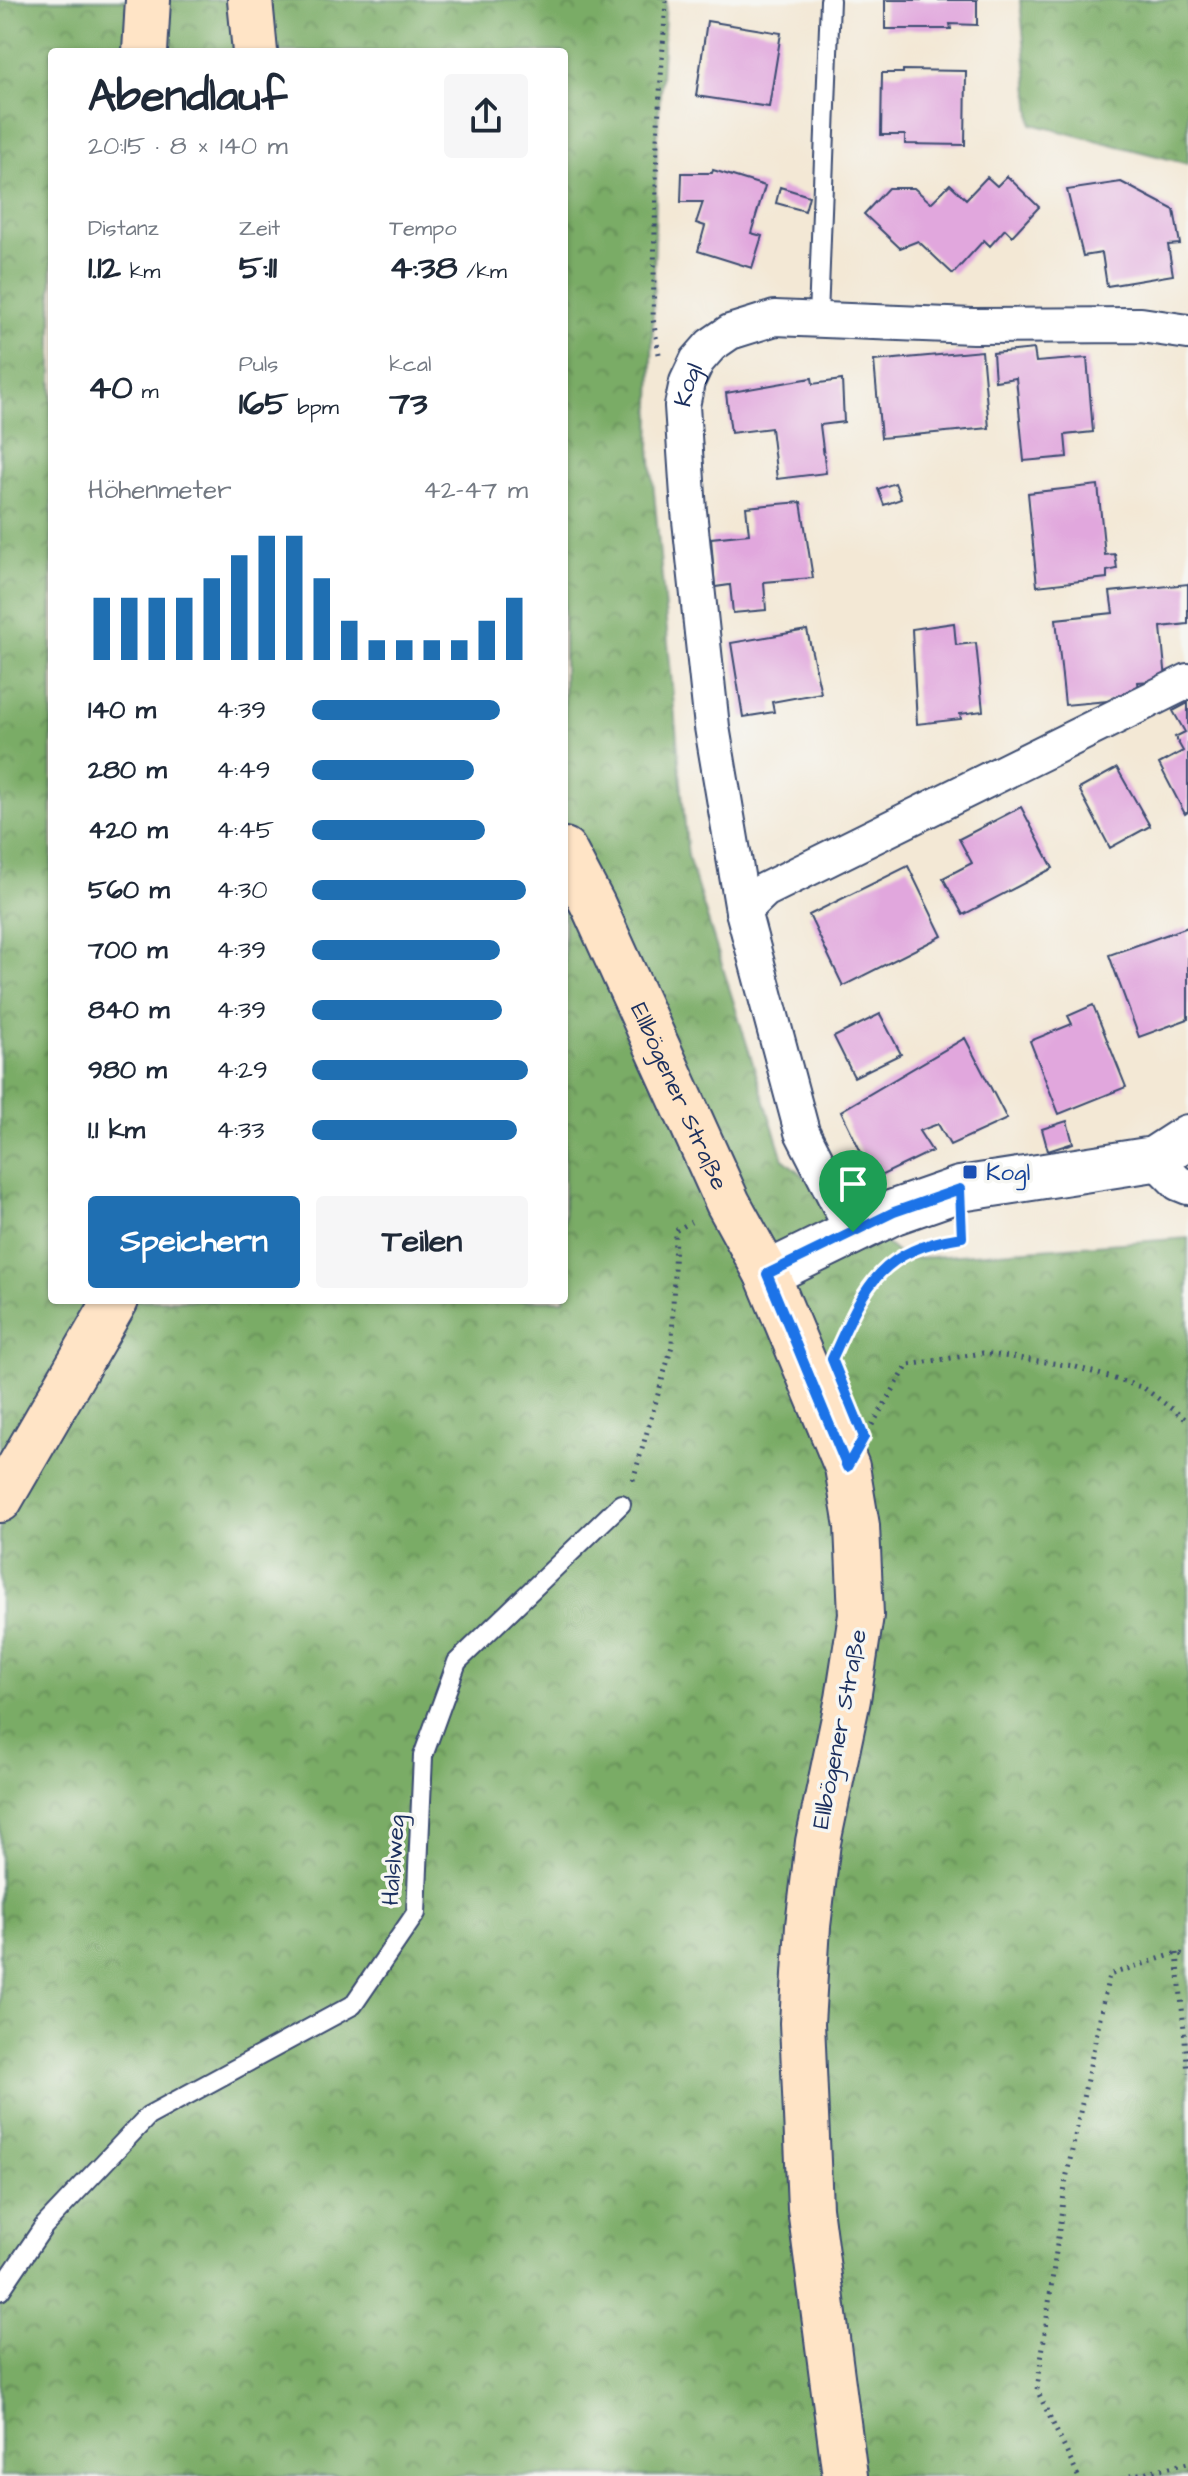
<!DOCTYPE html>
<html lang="de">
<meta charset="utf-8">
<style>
:root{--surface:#fff;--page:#f6f6f7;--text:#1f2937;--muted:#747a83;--accent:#1f6fb2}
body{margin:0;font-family:"Architects Daughter",sans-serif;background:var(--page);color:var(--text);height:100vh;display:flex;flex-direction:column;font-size:30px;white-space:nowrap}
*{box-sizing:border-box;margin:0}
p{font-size:26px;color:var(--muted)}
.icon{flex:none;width:44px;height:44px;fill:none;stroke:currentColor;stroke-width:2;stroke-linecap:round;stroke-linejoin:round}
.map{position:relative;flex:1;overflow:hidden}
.sheet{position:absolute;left:48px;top:48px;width:520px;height:1256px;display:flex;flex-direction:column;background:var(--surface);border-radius:8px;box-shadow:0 2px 6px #0004}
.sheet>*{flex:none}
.pin{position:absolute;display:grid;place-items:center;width:68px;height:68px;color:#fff;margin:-82px -34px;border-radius:50% 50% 50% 0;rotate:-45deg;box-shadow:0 0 8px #0007}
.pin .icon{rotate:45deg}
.round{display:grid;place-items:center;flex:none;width:84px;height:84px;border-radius:8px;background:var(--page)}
.overview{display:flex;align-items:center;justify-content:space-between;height:136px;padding:0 40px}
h1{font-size:44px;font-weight:800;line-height:60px}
.figures{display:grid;grid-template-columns:repeat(3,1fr);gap:12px;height:136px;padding:8px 40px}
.figures div{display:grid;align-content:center}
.figures b{font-size:34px;font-weight:800}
.figures small{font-size:22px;font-weight:400}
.figures p{font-size:22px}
.chart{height:224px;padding:16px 40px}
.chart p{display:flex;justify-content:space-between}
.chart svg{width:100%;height:144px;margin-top:8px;stroke:var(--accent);stroke-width:6}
.action{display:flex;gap:16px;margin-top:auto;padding:16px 40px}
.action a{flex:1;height:92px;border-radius:8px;background:var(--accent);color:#fff;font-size:32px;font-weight:800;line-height:92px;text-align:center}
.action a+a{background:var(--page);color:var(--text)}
ul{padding:0 40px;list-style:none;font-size:26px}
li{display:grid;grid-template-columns:128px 96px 1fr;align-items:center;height:60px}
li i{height:20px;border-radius:10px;background:var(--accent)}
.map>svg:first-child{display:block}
.forest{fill:url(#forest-crowns);stroke:#4a6e62;stroke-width:2;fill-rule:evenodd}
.building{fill:#e1a7dd}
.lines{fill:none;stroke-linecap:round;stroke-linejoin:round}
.service-casing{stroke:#3b4b70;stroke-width:22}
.minor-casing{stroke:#3b4b70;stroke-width:38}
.tertiary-casing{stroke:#3b4b70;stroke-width:48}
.secondary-casing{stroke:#3b4b70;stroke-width:48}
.path{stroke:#3b4b70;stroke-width:5;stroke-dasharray:2 6;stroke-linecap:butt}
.service{stroke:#fff;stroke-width:18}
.minor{stroke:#fff;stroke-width:34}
.tertiary{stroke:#fff;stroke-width:44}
.secondary{stroke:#ffe4c6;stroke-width:44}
.route-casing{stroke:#fff;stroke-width:16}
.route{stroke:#1a73e8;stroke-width:10}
.transit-dot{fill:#1a4fb4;stroke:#f6f6f2;stroke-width:3}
.labels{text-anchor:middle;stroke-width:7;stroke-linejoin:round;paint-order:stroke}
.street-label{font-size:24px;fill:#1b2f5e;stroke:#f6f6f2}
.transit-label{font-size:24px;fill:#164399;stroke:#f6f6f2;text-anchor:start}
</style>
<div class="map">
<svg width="1188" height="2476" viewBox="0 0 1188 2476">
<defs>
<pattern id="forest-crowns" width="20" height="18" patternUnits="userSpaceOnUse" patternTransform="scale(2)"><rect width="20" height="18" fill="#7aac66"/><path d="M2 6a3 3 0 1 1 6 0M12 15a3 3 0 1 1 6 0" fill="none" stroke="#638c57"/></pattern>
</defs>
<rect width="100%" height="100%" fill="#f6f6f2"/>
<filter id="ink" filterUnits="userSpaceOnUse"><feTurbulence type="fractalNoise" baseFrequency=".0125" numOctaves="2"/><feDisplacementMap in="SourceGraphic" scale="16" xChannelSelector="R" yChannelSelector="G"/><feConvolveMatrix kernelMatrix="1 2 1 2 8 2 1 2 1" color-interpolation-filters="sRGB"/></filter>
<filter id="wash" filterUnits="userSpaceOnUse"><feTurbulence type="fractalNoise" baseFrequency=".006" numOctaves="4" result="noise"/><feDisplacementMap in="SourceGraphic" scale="32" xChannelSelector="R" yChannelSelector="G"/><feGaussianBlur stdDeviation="1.8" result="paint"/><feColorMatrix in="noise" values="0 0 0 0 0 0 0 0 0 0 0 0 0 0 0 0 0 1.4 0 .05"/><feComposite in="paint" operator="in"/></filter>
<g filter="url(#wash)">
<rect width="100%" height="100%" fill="#f3e8d5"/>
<!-- forest -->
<path class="forest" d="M0,0H666L657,139L650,449L688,857L783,1159L905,1259L1188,1238V2476H0ZM52,52H564V1300H52Z
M1020,0H1188V164L1032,124Z"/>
<g id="blocks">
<!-- building -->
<path class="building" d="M885,0H977V25L950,24L951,29H885Z
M707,21L781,33L769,107L696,96Z
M903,70L966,71L965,145L905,144V135H881L882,73H903Z
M713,170L765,186L751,233L762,236L752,268L698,251L705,226L696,223L703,202H681L682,173H712Z
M1007,176L1039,207L1012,236L1005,229L990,246L984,240L953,274L918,241L900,248L864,214L888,188H914L931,203L950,184L966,199L987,177L997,186Z
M1121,182L1174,210L1180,244L1168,245L1173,275L1107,286L1102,253L1083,256L1067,190Z
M780,187L809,196L805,211L776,203Z
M1034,349L1036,362L1087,358L1093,432L1065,435L1067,457L1024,461L1016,378L995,381L993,353Z
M982,351L989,428L881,438L874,361Z
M812,378L813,384L842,380L844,422L820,425L826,473L777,479L771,428L731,433L726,393Z
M895,483L901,499L884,505L878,489Z
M1098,485L1105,555L1115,554L1117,569L1107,571V578L1037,586L1028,493Z
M801,502L813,578L764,582L766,610L733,613L730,585L715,587L711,538L749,534L746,507Z
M1188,584V624L1161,627L1166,680L1138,682L1140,698L1065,705L1056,619L1113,613L1110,592Z
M954,623L956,645L976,643L983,711L960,714L961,719L917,724L912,629Z
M807,630L821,693L772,702L774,712L743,717L731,643Z
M1188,703V812L1185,814L1159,764L1183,751L1175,737L1185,732L1173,711Z
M1117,768L1150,826L1110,848L1079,789Z
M1021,807L1053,868L963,915L943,878L972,863L959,839Z
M908,866L942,936L843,986L809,915Z
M1188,927V1019L1139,1037L1109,955Z
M1093,1005L1126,1087L1059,1114L1030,1041L1072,1024L1068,1016Z
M880,1014L901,1054L854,1077L834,1037Z
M965,1038L1007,1119L950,1145L938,1124L919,1131L932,1151L874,1179L841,1111Z
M1067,1121L1073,1143L1048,1151L1042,1129Z"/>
</g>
</g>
<g filter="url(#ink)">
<use href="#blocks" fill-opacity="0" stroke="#3b4b70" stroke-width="2"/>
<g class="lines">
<defs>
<path id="service" d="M818,317L830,0
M0,2291L44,2226L148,2116L353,2005L416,1913L423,1756L457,1662L621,1504"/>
<g id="minor">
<path d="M743,911L765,890L1188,681"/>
<path d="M1154,1159L1178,1183L1188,1187"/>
<path id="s1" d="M853,1232L802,1132L743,911L712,727L689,511L682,406L687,382L697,361L711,345L730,332L775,318L973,326L1141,325L1188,332"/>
</g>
<path id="tertiary" d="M767,1274L894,1212L960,1189L1154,1159L1188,1137"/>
<g id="secondary">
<path d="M250,0L255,52"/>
<path d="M145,52L148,0"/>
<path id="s2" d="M564,850L593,905L728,1203L767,1274L847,1467L857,1526L861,1615L848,1699L818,1842L808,1926L802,2023L810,2208L845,2476"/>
<path d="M0,1500L116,1300"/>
</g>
</defs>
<!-- service casing -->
<use href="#service" class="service-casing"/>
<!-- minor casing -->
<use href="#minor" class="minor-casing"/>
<!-- tertiary casing -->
<use href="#tertiary" class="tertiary-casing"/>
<!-- secondary casing -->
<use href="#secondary" class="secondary-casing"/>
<!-- path -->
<path class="path" d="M659,354L653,319L657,139L666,0
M947,1239L962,1237V1230
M840,1341C862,1294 866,1280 912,1252
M872,1425L908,1365L983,1353L1073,1366L1144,1388L1188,1421
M633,1480L672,1346L675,1231L691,1222
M1177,1953L1188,2073
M1078,2476L1037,2390L1066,2179L1109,1975L1177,1953L1188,1956
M1130,2476L1188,2463"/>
<!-- service -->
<use href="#service" class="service"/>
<!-- minor -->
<use href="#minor" class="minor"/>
<!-- tertiary -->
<use href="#tertiary" class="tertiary"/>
<!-- secondary -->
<use href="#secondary" class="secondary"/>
</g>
</g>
<g class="lines" filter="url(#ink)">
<defs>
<path id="route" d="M960,1189L962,1237C877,1250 864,1289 832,1359L864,1437L847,1467L767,1274L894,1212Z"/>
</defs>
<!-- route casing -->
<use href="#route" class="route-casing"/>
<!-- route -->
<use href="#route" class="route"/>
</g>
<!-- markers -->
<rect class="transit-dot" x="962" y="1164" width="16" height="16" rx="4"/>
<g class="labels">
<!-- street labels -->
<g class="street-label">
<text dy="8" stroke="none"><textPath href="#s1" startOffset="872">Kogl</textPath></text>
<text dy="8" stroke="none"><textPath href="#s2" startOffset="272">Ellbögener Straße</textPath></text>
<text transform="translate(839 1729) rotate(-79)" y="8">Ellbögener Straße</text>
<text transform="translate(393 1860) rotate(-86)" y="8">Halslweg</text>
</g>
<!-- transit labels -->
<g class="transit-label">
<text x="986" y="1180">Kogl</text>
</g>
</g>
</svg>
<div class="pin" style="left:853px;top:1232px;background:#1e9e55"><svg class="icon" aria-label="arrive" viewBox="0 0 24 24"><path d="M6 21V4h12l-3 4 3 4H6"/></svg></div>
<section class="sheet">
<div class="overview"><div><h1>Abendlauf</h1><p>20:15 · 8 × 140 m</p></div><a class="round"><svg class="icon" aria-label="share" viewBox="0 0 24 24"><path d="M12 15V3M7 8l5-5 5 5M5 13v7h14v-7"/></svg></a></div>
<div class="figures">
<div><p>Distanz</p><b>1.12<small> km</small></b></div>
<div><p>Zeit</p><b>5:11</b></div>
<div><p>Tempo</p><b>4:38<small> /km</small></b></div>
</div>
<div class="figures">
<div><b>40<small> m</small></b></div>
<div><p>Puls</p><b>165<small> bpm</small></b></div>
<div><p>kcal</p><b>73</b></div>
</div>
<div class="chart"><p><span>Höhenmeter</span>42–47 m</p>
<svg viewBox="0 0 160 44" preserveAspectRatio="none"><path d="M5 44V25M15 44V25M25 44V25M35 44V25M45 44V19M55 44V12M65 44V6M75 44V6M85 44V19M95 44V32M105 44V38M115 44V38M125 44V38M135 44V38M145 44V32M155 44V25"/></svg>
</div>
<ul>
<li><b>140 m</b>4:39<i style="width:87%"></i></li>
<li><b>280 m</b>4:49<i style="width:75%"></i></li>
<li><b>420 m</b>4:45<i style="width:80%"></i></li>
<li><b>560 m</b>4:30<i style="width:99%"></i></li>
<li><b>700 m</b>4:39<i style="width:87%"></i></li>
<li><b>840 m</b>4:39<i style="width:88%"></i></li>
<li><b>980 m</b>4:29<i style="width:100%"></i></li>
<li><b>1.1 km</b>4:33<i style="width:95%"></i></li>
</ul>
<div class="action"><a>Speichern</a><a>Teilen</a></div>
</section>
</div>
